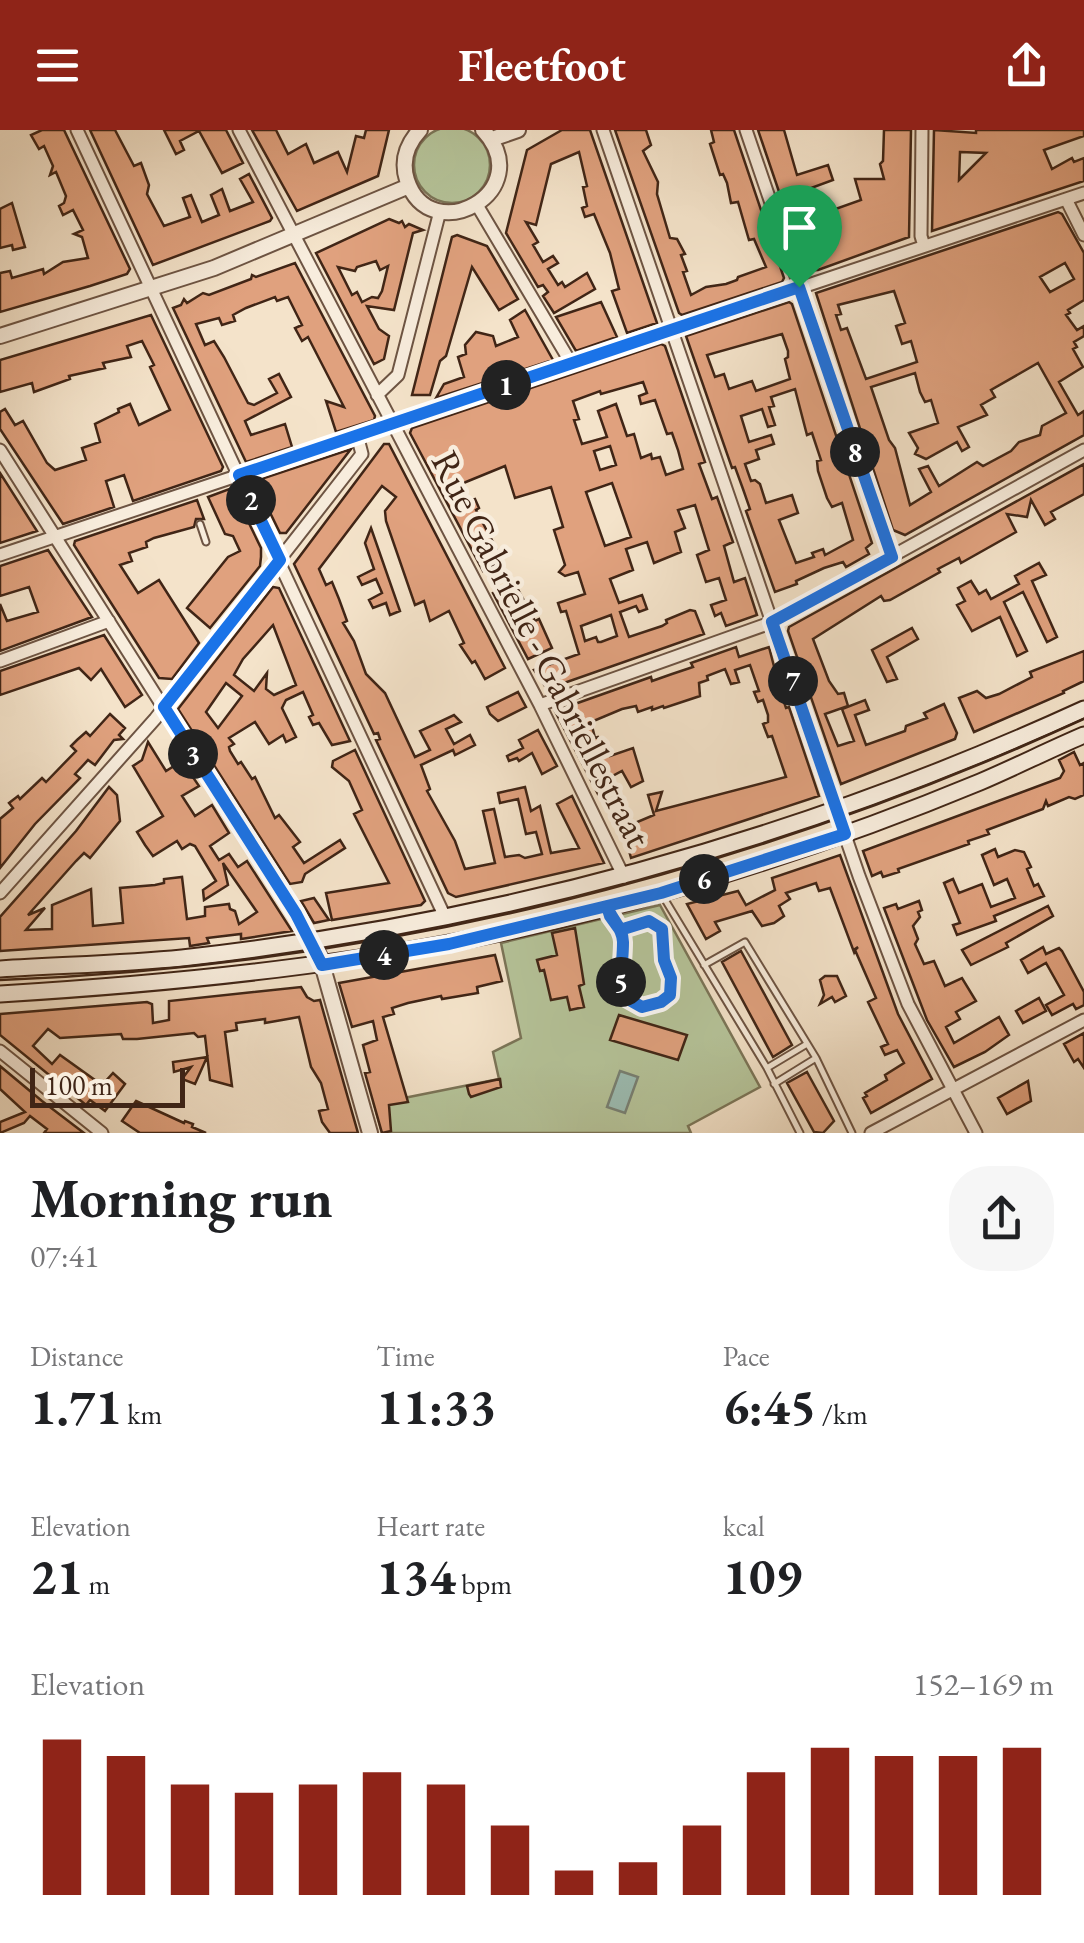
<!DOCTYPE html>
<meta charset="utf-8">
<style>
:root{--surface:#fff;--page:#f6f6f6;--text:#202124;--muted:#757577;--accent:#8f2418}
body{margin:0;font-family:"EB Garamond",serif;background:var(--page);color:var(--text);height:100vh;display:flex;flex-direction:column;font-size:38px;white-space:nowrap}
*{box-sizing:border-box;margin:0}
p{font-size:32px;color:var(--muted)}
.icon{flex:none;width:55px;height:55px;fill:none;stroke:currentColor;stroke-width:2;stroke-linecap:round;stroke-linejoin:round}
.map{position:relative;height:1003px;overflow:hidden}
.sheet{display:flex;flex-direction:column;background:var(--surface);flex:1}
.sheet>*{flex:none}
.scale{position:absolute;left:30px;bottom:25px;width:155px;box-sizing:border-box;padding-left:10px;border:5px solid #402516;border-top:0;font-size:28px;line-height:35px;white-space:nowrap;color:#402516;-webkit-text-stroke:8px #f8eddd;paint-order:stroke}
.pin{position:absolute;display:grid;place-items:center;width:85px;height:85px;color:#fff;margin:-102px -42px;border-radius:50% 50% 50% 0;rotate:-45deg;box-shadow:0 0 10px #0007}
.pin .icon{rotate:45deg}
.km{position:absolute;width:50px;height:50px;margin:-25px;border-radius:50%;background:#222;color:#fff;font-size:28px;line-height:50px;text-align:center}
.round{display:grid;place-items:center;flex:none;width:105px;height:105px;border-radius:40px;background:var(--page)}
.overview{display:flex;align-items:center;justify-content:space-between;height:170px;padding:0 30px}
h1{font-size:55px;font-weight:700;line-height:75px}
.figures{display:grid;grid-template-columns:repeat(3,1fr);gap:15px;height:170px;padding:10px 30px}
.figures div{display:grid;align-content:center}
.figures b{font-size:50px;font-weight:700}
.figures small{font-size:28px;font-weight:400}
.figures p{font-size:28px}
.chart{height:280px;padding:20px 30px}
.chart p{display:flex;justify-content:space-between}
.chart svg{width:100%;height:180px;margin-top:10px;stroke:var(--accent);stroke-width:6}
header{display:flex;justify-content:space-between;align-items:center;height:130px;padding:0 30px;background:var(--accent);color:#fff;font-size:45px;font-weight:700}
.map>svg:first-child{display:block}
.green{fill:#b6c59b;stroke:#7b7558;stroke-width:2.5}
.water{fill:#9cbeb5;stroke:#778175;stroke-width:2.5}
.building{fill:#e0a17e;stroke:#402516;stroke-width:2.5;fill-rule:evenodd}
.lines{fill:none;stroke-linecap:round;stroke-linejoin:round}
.service-casing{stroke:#6d5443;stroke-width:9}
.minor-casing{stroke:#6d5443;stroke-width:15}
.tertiary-casing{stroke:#6d5443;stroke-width:18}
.secondary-casing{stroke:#402516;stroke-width:19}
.service{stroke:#f8eddd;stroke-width:5}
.minor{stroke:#f8eddd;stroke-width:11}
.tertiary{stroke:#f8eddd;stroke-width:14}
.secondary{stroke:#f8eddd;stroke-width:15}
.tram{stroke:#402516;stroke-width:2.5}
.route-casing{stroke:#fff;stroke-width:20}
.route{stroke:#1a73e8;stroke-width:12}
.labels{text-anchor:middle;stroke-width:9;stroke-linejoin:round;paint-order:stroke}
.street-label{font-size:38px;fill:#402516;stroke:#f8eddd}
</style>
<header><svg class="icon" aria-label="menu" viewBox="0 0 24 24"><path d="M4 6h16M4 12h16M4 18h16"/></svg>Fleetfoot<svg class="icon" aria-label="share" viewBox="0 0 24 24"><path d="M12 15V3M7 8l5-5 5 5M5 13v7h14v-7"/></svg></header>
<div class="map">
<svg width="1084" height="1003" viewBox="0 0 1084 1003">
<rect width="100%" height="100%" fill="#f4e3ca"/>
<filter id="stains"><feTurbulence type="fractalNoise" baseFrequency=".002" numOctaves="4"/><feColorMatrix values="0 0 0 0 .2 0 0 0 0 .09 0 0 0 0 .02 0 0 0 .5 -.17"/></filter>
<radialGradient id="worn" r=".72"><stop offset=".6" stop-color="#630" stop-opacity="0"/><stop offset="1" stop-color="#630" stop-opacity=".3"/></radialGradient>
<!-- green -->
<path class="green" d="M414 35a38 38 0 1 1 76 0a38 38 0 1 1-76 0Z
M660,775L760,957L688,996L691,1003H382L374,974L499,949L493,922L521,908L501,813Z"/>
<!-- water -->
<path class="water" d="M620,941L638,947L625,983L607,977Z"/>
<!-- building -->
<path class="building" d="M42,0H64L130,139L127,144L90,156L0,182V143L10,141L12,148L43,139L44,144L63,132L88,128L82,107L74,104L83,100L73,80L63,85L59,76L64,73L66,66L56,42L50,45L53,36L44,16L39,19L31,5Z
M90,0H115L134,36L141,33L149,55L147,64L164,96L190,87L183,68L191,65L202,92L219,85L211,65L222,59L230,81L253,72L240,49L249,44L272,88L270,91L153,135Z
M164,0H226L243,33L222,43L199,1L180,11L184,20L176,24Z
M252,0H276L288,24L306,14L314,33L338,22L347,42L356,6L364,8L366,0H389L378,46L297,81Z
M562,0H590L657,193L627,203L612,161L619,159L610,123L594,84L585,87L582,78L587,76L583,57L587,56L579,22L551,34L536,95L526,92L538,112L533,115L543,132L553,126L558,133L548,139L558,155L562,152L565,157L587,143L595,159L554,183L543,166L548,162L543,155L538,157L506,103L527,20Z
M615,0H646L651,15L643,21L658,52L657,64L670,108L677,109L685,124L681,125L687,141L683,142L691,165L706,157L726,154L737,150L738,147L766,137L754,109L749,110L738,72L731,73L727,53L723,44L720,45L710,14L714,12L711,0H734L784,148L782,152L682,185L679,183Z
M758,0H784L797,45L828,35L833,50L811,58L814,68L810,69L813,78L809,79L815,96L830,91L827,82L861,70L855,49H884L880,34L883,31L884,0H911L909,107L818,140L806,141Z
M934,0L976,3V0H1084V6L1044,20L1052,39L1072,28L1074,32L1084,28V51L932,101ZM960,22L986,23L959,50Z
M12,73L25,117L13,120L12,115L0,118V79Z
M1058,82L1062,84L1084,123V170L1068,180L1070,183L1066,185L1077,200L1084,196V206L1074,212L1077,217L1073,219L1083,237L1059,252L1078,285L1084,281V305L905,405L893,400L816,163ZM1065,133L1074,149L1050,162L1040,147ZM894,161L905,193L896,196L902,214L911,211L917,232L866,249L847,198L841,200L836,185L841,184L838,175ZM1038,233L1066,283L1042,296L1040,305L1019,312L1011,321L983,336L977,332L939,356L928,336L919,339L931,362L910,375L895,318L889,310L871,257L915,243L920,262L925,272L931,270L938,293L909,303L918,318L915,324L926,329L957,312L962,321L969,317L958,297L987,285L981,275L995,267L991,260Z
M389,89L399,93L402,91L405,97L409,94L423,100L413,103L394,180L367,176L379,199L389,206L384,229L374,234L316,123ZM376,131L380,140L388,136L382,161L378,168L372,167L362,172L357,162L352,165L338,137L355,141L357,137Z
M457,105L487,116L518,169L499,180L472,137L446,226L440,231L430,265H412L452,107Z
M295,133L375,286L374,290L336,302L326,271L344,277L308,207L302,211L295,198L302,195L288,167L277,171L275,167L246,178L233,185L235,191L222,195L219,188L196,194L205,215L214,211L224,227L248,273L254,275L277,263L269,249L279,244L291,267L245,291L251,305L285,294L292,317L246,332L173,178L181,175L184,169L187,173L203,163L209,165L251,149L252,145L256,147Z
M601,172L617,207L576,221L556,187Z
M789,172L792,174L872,413L866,418L869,424L846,437L843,432L824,438L796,451L797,454L775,462L746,381L750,379L743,359L735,337L732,338L686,206ZM782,204L788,221V227L785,229L790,249L756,261L752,251L729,259L724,244L715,247L707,225ZM795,259L807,305L812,303L821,330L817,331L818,341L827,368L832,377L842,373L853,410L825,425L823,419L812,423L814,427L796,433L779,390L798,383L792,365L766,373L760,354L755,350L751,351L745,334L759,329L756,320L774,314L771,305L749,312L741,286L762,279L768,297L775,295L769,277L774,276L771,267Z
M525,180L553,230L436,268L444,254L464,247L458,227L466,224L465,215L476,202L493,206L496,216L518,207L510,190Z
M151,185L223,337L221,341L133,371L124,345L106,351L114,377L63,394L0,299V282L5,279L15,295L23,291L47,333L55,340L86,330L82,318L100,312L95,294L119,282L118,279L130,274L139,295L170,280L150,237L154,235L142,211L127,216L131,227L103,233L105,238L69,246L70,249L34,262L32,253L0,262V230Z
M661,214L665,216L705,332L699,334L712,369L717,367L733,412L724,416L734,452L745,448L757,485L726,496L721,483L715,486L711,475L726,470L719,448L706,452L697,425L709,420L695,375L678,380L685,398L675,402L681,422L654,433L647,412L626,419L633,440L610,449L619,473L642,465L647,479L639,482L636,476L620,482L629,507L662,496L667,493L666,490L690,480L695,481L704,504L547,559L534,540L579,524L566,481L561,482L558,473L585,464L578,442L565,446L559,442L565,435L554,400L563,397L551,357L515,368L505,336L461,354L469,371L475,369L479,378L476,380L496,418L499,432L483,441L410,303L412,298ZM643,252L647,263L639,266L641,274L655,270L667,304L672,303L678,320L683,339L666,345L660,327L652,329L651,324L641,328L634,304L627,306L616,274L598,281L607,307L582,314L574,290L579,289L573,271L600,261L601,264ZM610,316L616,335L600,340L594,321ZM612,353L631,407L605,416L586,362ZM611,485L617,506L601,512H598L596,507L585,511L581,496Z
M384,314H389L505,538L485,549L475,531L472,533L460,515L464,513L449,481L430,491L424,471L415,475L386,391L385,381L396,367L382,356L319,439L326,455L332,452L339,469L347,491L343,493L354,511L366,544L385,563L415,627L430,620L420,601L454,585L461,592L446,599L454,614L470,605L475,615L455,625L453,620L421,635L430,659L427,661L455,711L465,739L495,733L483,681L494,679L505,727L519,725L525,728L542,724L536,702L526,704L518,669L500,673L498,663L525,657L531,681L540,676L551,723L579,718L557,674L572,666L604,733L456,767L448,763L376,610L380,609L378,603L374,604L294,434Z
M351,319L286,403H280L256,354L258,350Z
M1084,334V364L1051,382L1055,389L1045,395L1031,370L1027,387L1007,384L1016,402L961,433L959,428L938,439L940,442L890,470L884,471L881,466L813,509L829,551L838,564L844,563L848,576L825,584L838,616L854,611L842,579L865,570L869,580L855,585L866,615L905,601L906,596L927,588L924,583L944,574L957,603L955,609L841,654L788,501L789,497Z
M0,343L37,401L0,413Z
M232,358L261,418V427L260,436L210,498L187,478L228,427L240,421L233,406L225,404L208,367Z
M197,370L204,389H196L194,397L154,408L146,412L147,417L129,423L132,431L120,435L138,463L159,450L199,513L172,549L159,548L74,415L75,411Z
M371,398L400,481L390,485L386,473L373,478L369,470L382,463L376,449L362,455L358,447L374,439L365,413Z
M48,420L92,487L0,521V474L7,491L38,482L29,457L0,466V436Z
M1039,433L1046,445L1032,451L1057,507L1047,512L1023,462L1004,472L1027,521L1017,526L1000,487L972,501L957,475L965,471L958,458L971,451L979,464L986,460L991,469L1019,454L1015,446Z
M514,452L535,491L539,489L552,518L528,529L493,463Z
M273,457L279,458L350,611L332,615L319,593L313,595L309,587L313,585L303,562L286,570L282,578L296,607L286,612L283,605L269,614L255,592L229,608L234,614L229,617L230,621L238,634L241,632L252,649L255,647L275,688L279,685L300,712L293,717L304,733L340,710L345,718L305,744L302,752L290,754L178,579ZM273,495L296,555L274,565L266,559L267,543L254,561L234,545L243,529ZM226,553L242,566L218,598L206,582Z
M912,498L918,509L887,527L897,549L887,552L872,520Z
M104,505L142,565L125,577L101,539L91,550L79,538L0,565V541Z
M736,517L739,527L769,517L778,552L773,554L779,568L782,566L786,578L789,577L819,666L631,728L623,698L654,685L648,665L662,662L656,681L786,647L772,606L768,607L763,594L768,592V585L763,570L758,572L754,562L759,561L750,535L735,540L739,552L731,554L725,539L707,546L708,550L699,553L700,566L664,578L663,576L652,580V577L638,582L636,576L622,579L591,592L595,608L598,607L610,626L633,618L643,651L631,657L622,641L605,650L610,658L598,664L555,581L651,547L652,551L672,544L693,537L691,533Z
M1084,521V551L1063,561L1064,563L974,602L959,568L977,561L986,568L999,564L1032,547L1030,542Z
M518,562L526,577L498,591L490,584L487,577Z
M110,584L125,598L119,605L123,609L114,610L95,635L88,630L75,644L80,648L35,694L0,738V689L13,678L9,673L18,666L20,669L42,648L46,652L76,621L71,616L77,610L86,602L90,606Z
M538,600L557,636L542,644L532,623L519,631L517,628L509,631L507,626L523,618L519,610Z
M148,612L166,641L182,631L199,656L182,666L195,686L212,675L229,703L210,716L219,730L229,724L238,737L247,731L292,801L241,809V804L207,808L209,813L190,816L189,808L0,821V787L76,701L109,657L117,665L120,691L90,728L84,723L76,731L28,785L45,778L26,800L52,799V775L91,759L93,796L123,793L120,758L155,755L164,753V749L182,747L187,789L205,786V777L229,774L230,779L235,781L239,794L257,782L223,733L228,755L204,770L203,760L216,751L195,716L190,714L182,719L177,711L153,726L145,715L137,702L163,686L133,636L142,630Z
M355,620L425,771L421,775L332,790L326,763L389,753L354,684L362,680L349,651L332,637L333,631Z
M1074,622L1080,635L1084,633V665L1075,669L1069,667L1048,676L1046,671L1043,679L987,700L989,704L968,711L969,714L898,739L899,742L883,747L881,742L872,746L863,721L1060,648L1064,641L1059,630Z
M995,719L998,727L1015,720L1024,722L1031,737L1027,739L1034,756L1038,754L1044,766L994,786L996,791L957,805L953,795L960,793L944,753L953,749L959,763L982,754L991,777L1015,768L1007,749L994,755L982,725Z
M840,725L898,884L932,949L871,983L863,968L867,966L865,963L887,950L885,945L904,933L897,920L885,925L881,917L888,914L868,872L876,868L855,820L858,817L855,819L854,822L830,758L819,761L816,753L786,763L790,769L779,776L784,786L774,793L762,796L752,781L715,792L720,801L706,809L687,774L738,761L746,775L775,760L772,748Z
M314,768L329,790L314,793L301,771Z
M919,771L922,780L918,782L920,787L913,796L918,809L915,814L924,834L934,831L945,856L962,848L976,871L956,882L960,889L946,897L954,913L999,887L1009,905L985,922L954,937L927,890L884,778L896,774L898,779Z
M1048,776L1053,786L1006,813L1008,817L971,835L962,820Z
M575,798L584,854L579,856L584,877L570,880L567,867L551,870L544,840L540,841L537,830L557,825L552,803Z
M1043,817L1046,824L1059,818L1062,821L1084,862V875L1076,879L1073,874L1052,885L1046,875L1064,865L1046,833L1028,843L1021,830Z
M741,821L792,915L773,927L722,832Z
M495,825L502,851L477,857L478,863L442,869L441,866L408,873L392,878L394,884L383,887L408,972L389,975L391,1001L382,1003L365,943L370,942L363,915L377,910L373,891L352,897L339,853Z
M825,846H837L846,866L835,872L832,867L820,874L824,865L820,850Z
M301,857L307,867L314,871L320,870L358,1003H330L322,992L319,981L328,979L321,953L311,937L299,887L265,893V889L236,893L237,900L225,902L232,956L210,950L205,906L198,907L194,903L137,909H123L121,904L60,908L48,899L33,916L52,934L60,925L102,955L113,943L125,954L105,981L90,970L86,975L0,905V884L147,872L152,874L153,893L169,890V871Z
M1039,868L1046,881L1023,893L1016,881Z
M619,885L687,905L678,930L610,910Z
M1084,903V938L1078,929L1074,932L1064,914Z
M207,927L195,954L182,949L191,937L174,942L173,932Z
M0,936L42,971L84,1003H44L47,999L30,986L24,993L0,1003V992L25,982L0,959Z
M807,942L834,991L823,1003L814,1002L787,953Z
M500,949L501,957L471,967L469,964L467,956Z
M1028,951L1031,971L1007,984L998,968Z
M136,971L184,993L185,991L193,994L192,997L206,1003H140L122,991Z"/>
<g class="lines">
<defs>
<path id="service" d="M200,394L206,412
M664,768L767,938L800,1003
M608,779L623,811L619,838L626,868L641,877L661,872L670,865L671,849L664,830L662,799L649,791L620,799
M704,835L745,812L816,928L852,1003
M767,938L807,914
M774,954L816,928"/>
<path id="minor" d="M77,0L445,787
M239,0L540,575L624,747
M603,0L859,746L908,874L976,1003
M746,0L892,427
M922,0L921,106L924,116
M1066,69L1084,105
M477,75L571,233
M377,265L398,245L440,81
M0,320L311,810
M0,425L1084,63
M0,531L109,491
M540,575L773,492L1084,320
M0,763L155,589L362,324L357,305
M0,921L102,1003
M871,1003L1084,890"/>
<path id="tertiary" d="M420,0C407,14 401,31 407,50C430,121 540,61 483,0
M492,9L518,0
M0,206L214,138L409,56
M311,810L320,827L370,1003"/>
<path id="secondary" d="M0,839C60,835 122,834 182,828C497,793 796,711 1084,579
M0,864C149,855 297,841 444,814C625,781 811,722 980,652C1015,637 1049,620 1084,605"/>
</defs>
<!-- service casing -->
<use href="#service" class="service-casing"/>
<!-- minor casing -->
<use href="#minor" class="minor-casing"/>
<!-- tertiary casing -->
<use href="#tertiary" class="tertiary-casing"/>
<!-- secondary casing -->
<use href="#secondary" class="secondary-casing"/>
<!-- service -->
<use href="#service" class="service"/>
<!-- minor -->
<use href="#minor" class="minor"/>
<!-- tertiary -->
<use href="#tertiary" class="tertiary"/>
<!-- secondary -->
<use href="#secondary" class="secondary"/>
<!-- tram -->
<path class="tram" d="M0,850C376,836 742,745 1084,589"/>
</g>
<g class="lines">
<defs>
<path id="route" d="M799,157L239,345L280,430L164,577L296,784L322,835L449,814L607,776C611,789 623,798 623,812C623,836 618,844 626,868L642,877L661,872L670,865L671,848L664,830L662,799L649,791L620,800L610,786L607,776L661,763L845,704L772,492L892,427L799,157"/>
</defs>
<!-- route casing -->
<use href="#route" class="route-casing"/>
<!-- route -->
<use href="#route" class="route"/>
</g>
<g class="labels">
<!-- street labels -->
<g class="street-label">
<text transform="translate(542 519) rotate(63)" y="13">Rue Gabrielle - Gabriellestraat</text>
</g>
</g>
<rect width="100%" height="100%" filter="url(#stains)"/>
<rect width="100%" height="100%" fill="url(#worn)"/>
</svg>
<div class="scale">100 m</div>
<div class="pin" style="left:799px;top:157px;background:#1e9e55"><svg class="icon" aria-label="arrive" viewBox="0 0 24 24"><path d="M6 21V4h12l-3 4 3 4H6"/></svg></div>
<b class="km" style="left:506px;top:255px">1</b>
<b class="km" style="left:251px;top:370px">2</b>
<b class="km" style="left:193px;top:624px">3</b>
<b class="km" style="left:384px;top:825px">4</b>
<b class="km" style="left:621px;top:852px">5</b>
<b class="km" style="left:704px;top:749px">6</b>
<b class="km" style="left:793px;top:551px">7</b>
<b class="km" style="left:855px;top:322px">8</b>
</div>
<section class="sheet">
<div class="overview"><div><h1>Morning run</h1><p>07:41</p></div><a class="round"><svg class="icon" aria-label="share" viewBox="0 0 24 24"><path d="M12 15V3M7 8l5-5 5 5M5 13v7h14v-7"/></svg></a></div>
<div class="figures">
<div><p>Distance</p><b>1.71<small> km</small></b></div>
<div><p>Time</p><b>11:33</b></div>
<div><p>Pace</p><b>6:45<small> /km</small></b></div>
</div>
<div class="figures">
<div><p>Elevation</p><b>21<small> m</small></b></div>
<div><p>Heart rate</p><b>134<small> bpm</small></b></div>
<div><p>kcal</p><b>109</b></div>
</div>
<div class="chart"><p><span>Elevation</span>152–169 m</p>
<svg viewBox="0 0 160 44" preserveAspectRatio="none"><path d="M5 44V6M15 44V10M25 44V17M35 44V19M45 44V17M55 44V14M65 44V17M75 44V27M85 44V38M95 44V36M105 44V27M115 44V14M125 44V8M135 44V10M145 44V10M155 44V8"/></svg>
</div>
</section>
